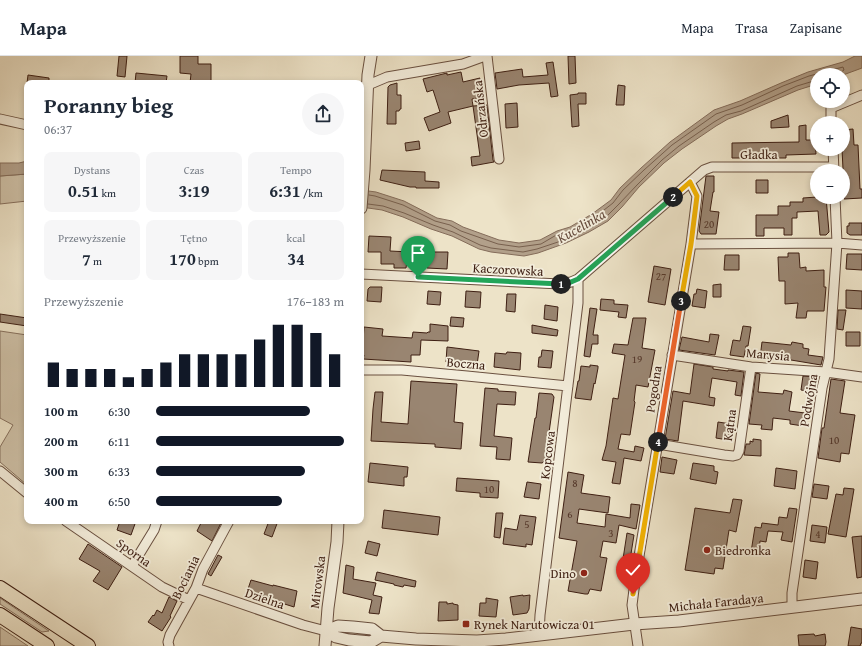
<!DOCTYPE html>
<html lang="pl">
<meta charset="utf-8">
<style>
:root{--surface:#fff;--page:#f6f6f7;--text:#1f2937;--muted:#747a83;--line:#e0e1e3;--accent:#111827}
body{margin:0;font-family:"Gentium Book Plus",serif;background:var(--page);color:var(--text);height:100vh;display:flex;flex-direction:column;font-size:15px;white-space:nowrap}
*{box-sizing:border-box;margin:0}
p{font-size:13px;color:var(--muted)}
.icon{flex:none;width:22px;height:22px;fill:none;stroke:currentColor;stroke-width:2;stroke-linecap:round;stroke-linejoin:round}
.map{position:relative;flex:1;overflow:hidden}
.panel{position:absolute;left:24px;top:24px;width:340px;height:444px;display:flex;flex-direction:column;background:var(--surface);border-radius:8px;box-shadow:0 2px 6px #0003}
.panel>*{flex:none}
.buttons{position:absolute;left:810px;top:12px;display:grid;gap:8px}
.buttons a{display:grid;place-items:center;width:40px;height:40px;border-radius:50%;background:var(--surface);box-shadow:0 2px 6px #0003;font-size:20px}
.pin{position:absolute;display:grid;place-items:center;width:34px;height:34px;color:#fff;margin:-41px -17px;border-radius:50% 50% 50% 0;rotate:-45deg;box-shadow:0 0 4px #0007}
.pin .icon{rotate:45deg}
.km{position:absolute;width:20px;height:20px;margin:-10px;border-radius:50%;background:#222;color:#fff;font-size:11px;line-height:20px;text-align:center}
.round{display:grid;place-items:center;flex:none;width:42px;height:42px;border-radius:21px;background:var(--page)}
.overview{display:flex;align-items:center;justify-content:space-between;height:68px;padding:0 20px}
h1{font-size:22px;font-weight:700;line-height:30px}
.metrics{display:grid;grid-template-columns:repeat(3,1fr);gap:6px;height:68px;padding:4px 20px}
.metrics div{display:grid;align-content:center;border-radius:8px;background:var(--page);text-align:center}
.metrics b{font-size:17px;font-weight:700}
.metrics small{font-size:11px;font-weight:400}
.metrics p{font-size:11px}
.chart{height:112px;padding:8px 20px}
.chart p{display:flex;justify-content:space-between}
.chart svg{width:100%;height:72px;margin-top:4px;stroke:var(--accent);stroke-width:6}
ul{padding:0 20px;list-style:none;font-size:13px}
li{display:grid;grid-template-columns:64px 48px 1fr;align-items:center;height:30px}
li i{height:10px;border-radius:5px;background:var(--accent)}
header{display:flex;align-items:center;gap:24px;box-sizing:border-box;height:56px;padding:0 20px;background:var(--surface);border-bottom:1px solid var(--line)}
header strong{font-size:19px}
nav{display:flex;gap:22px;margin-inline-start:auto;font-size:14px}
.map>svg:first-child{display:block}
.green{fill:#cfc2a9;stroke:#86705e}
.water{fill:#b2a08a;stroke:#846c5a}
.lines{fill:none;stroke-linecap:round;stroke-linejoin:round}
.shore{stroke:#78604e;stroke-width:1}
.building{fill:#998571;stroke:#3e1f13}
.minor-casing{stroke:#6a5040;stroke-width:11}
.tertiary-casing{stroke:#6a5040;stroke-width:13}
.primary-casing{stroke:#3e1f13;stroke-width:16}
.minor{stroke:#f3eddb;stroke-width:9}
.tertiary{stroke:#f3eddb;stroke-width:11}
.primary{stroke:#ede3c8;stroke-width:14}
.split-1-casing{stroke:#fff;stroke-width:8}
.split-2-casing{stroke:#fff;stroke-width:8}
.split-3-casing{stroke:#fff;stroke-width:8}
.split-4-casing{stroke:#fff;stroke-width:8}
.split-5-casing{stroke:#fff;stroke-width:8}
.split-1{stroke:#22a559;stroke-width:5}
.split-2{stroke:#22a559;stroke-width:5}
.split-3{stroke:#f5b400;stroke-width:5}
.split-4{stroke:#f0652b;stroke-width:5}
.split-5{stroke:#f5b400;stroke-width:5}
.poi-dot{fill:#8f2418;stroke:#f3eddb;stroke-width:1.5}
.labels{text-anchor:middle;stroke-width:3.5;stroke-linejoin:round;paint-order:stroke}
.number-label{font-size:11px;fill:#55382a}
.street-label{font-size:13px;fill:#3e1f13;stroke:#f3eddb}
.poi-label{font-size:13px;fill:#3e1f13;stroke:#f3eddb;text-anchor:start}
.water-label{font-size:14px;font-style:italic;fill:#674c3d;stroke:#f3eddb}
</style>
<header>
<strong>Mapa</strong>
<nav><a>Mapa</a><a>Trasa</a><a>Zapisane</a></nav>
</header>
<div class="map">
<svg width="862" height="590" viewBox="0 0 862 590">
<rect width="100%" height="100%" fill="#ede3c8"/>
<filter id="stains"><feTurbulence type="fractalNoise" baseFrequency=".005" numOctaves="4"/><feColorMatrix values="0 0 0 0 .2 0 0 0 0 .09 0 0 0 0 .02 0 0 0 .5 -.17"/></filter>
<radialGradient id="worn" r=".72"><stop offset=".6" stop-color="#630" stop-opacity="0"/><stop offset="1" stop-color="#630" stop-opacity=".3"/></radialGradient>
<!-- green -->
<path class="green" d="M27,118V145L0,148V120Z
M0,275L27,279V429L0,406V391L13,369L0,362Z
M0,542L49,575L42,576L0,548Z
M0,571L28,590H0Z"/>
<!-- water -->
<path class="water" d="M855,0H862V12L843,19H817V28L798,34L742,58L728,63L716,70L682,93L664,107L639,131L622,151L608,165L589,176L566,187L538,197L524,200L491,196L479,193L452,180L431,173L403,161L382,154L361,151V134L376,136L404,145L437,162L452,165L463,171L499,184L519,187L540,184L557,175L570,171L592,158L611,144L620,132L641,112L670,86L714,54L740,45L781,27L808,16L843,6Z
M27,105V118L0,120V107H19Z"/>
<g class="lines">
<!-- shore -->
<path class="shore" d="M369,139L375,140L403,149L435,165L450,169L461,175L498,188L519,191L541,188L558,178L572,174L595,161L613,147L623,134L644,114L672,89L716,58L742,49L783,30L809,20L843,11L844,14L840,17L839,19
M368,148L383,150L404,157L433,169L453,176L480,189L491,192L523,196L537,193L564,184L587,172L605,162L619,148L637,129L662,104L679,90L714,66L726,59L741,55L797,30L817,24"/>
</g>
<!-- building -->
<path class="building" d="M119,0H127L125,21L117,20Z
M180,0H198V8H211V27H190L191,18L180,17Z
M568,0H575L576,27L569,28Z
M553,6L558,40L551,41L549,27L519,29L497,33L495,17L522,13L523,21L548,19L546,7Z
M461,16L463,26L480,22L483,41L472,43L473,50L487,49L493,104L494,106L472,110L471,101L480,100L473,50L448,56L451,67L429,75L424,62L440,56L433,34L427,36L423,23L447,17V19Z
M136,17L167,20L166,27H135Z
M28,19L49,22V27H27Z
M397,27V39H401V53H400L399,55H396V68H387L388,31L390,29Z
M618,29L625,30L624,49H616Z
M578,37H586V48H578L579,70L572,71L570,39L578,38Z
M517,47L518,71L506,72L505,48Z
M788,59L789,71L771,72V65Z
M806,69V84H815L816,98L786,99V102H732V87L799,86V70Z
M853,73L854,89H858L860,133H862V142L844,143L843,126V113L842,93H843V74Z
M419,85L420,93L406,95L405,87Z
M382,114L425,116V125L439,126V132H416V131H410L380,124Z
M706,120H714V136H713L710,155L719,156L716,178H701L699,175Z
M756,124H768V137H756Z
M817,141H826L829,176L826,179H820L818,155L797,156V162H792V179H784V172H764V180H756V159H778V150H790V146H803V142Z
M849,167H862V179H850L847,177V170H849Z
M369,180L391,181L390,195L410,196L409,205H407L406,212H394V208H381V196H368Z
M427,196H448L447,213L427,212Z
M788,197H799L800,212L806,211V215L824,214V231H826L824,255H807L806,262H796L798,247L785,248V225H779L778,201H788Z
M847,198H862V214L846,213Z
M725,199H739V214H724Z
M654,210L671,213L665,249L648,246Z
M721,228V241H713V229Z
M370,231H382L381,246L367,245L368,233Z
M697,233L707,235L705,252L692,250L694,238H696Z
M846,234L862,235V253L846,252Z
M428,235L441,236L440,249L427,248Z
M466,235L481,236L480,252L465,251Z
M507,238H516L515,256L506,255Z
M601,243L614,244V248L628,249L626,262L618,261L619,256L600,254Z
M545,249L558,251L557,265L544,263Z
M590,252L597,253L593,279H598V288H592L590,301L584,300Z
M838,254H846L843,274L837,273Z
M0,258L27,262V270L0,266Z
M451,261L464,262L463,271L450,270Z
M633,262H646L642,292L655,294L648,331L636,329L634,345L635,346L630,379L621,378L618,393L634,396L635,390L644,392L641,405L624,402L620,428L612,427L616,406L602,404L606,390L613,342L618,343L625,299L612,297L614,288L628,289Z
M430,268L448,270V285L421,284L420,299H411V306L363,303L364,299H362L364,271L383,273L382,280L412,282L413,276L427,277L428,276H430Z
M532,269L558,274L557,280L532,277Z
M743,270L751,271L748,290H746L744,301L730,299L733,284L740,285Z
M846,276H860V290H846Z
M710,278L719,279L715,299L679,294L682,281L709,286Z
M762,286L791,289L792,286L803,288V292L809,293L808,299L823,301L821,309L791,304L760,302Z
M447,291L479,295L477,309L446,306Z
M542,294L553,295L551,312L538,311L539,301H541Z
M507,296L521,297L520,314L494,311L495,297L506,298Z
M694,308L713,311V313L728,315V314L744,316L741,340L735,339L737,326L712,322L709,341L715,342L714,350L683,345L678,385L665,383L673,335L690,338Z
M590,309L598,310V312L595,328L594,327L591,344L575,342L578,325H579L581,310L590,311Z
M756,317L760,318L758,336L783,338L784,334L792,336L789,355L805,357L803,370L790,368V364L773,362L772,374L761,373L762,369L749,368Z
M803,320L814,321L816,323L814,336L801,334Z
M831,323L845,325L840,357L855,359L849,398L841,397L840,406L818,402L822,372H824Z
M411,325L457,328L454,366L463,367L461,393L435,391V388L371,385L373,353L375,336H383L381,366L408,368Z
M485,332L498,333V335L516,336L515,349L497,348L494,380L512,382L510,404L496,403L497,391L480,390Z
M539,337L552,338L554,341L545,405L542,407L528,406L535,362H536Z
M718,366L731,368L728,384L716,382Z
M753,383L761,384V400L744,399L746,388H750V385L753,386Z
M662,401L677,404L674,418L660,416Z
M370,407L408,411L407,421H404V430L368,426Z
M693,407L714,410V415L718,416L716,428L690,423Z
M776,412L797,415L795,433L774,430Z
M568,416L584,419L581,437L610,441L608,457L579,453L577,467L605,471L606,458L630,462L631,448L640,449L636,473L619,469L616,487L603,485L600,501L607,502L601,535L590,533L588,538H585L568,535L577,485L559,482Z
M457,422L499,425L498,442L480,441V437L456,435Z
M527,426L541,428L539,443L524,441Z
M814,428L829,430L827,443L812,441Z
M844,432L854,433L846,481L828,478L836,438L843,439Z
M733,443L742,444L736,476L729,474L723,513L715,512L714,518L685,514L695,452L730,457Z
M789,452L797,453L792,486L781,484L783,476L768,475L766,486L760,485L759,497L751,496L755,471L761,472L762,467L778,469L779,461L787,462Z
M384,454L440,461L438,479L382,472Z
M496,457H503L500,482L494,481Z
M520,459L536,461L532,489L526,488V491L503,488L505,472L517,474Z
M120,465H136L131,479L117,474Z
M202,465H222L212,485L197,475Z
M269,465H278L272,481L264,478Z
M812,469L827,471L825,487L810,485Z
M627,477L634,479L630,504L623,503Z
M862,480V521L857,522L852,481Z
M368,485L380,488L377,500L365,497Z
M88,488L122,511L108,534L93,525L100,515L79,503Z
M218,499L222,501L211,520L208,518Z
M805,504L818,506L816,523L803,521Z
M346,509L354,511L353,523L376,527L373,539L382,541L379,558L369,557L372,544L343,537Z
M377,516L416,525L415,531L404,529L403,531L394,529V528L375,524Z
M251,524L273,530V529L297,535L294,551L247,536Z
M523,539V540L530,539L529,553L527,557L513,559L510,541Z
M169,541L177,545L170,560L171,561L162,575L148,566L153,559L154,560L157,554L162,557Z
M486,542L498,544L496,561L479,560L480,547H486Z
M439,546H447V548L453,547V548L458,549V564L438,565Z
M851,571L862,573V587H861L860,590H848Z
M814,578L815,580L825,578L826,586L825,590H799L798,579Z"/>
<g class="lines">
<defs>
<path id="minor" d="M487,0L499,103
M361,32L387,21L463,8L485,0
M0,63L27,69
M831,67V52L862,39
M833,93L834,115
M691,188L837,187L862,189
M361,218L560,228L571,226L578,223L704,114L712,111H834
M672,299L751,311L826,316L862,321
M361,314H402L467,320L568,330
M658,388L724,399L733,400L737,399L739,395L751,311
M0,415L27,437
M66,465L162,531L189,544
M132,510L154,474L157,465
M196,532L303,569L326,575
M792,551V537L822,332L829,303L837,187L835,141
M539,579L540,559L578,247V223
M169,590L168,586L170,579L196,532L203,513L229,465
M638,590L632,549L636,518L691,188L697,140L690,126"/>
<path id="tertiary" d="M361,152L364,114L368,19L371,0
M326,575L336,581L349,584L371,586L381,580L416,583L477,585L506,583L634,568L679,565L862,543
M326,575L338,570L353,571L372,573L381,580
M325,590L328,552L337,486L338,465"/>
<path id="primary" d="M0,532L88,590
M0,559L47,590"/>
</defs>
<!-- minor casing -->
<use href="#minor" class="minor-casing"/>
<!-- tertiary casing -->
<use href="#tertiary" class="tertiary-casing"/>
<!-- primary casing -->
<use href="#primary" class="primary-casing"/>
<!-- minor -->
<use href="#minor" class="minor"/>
<!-- tertiary -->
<use href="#tertiary" class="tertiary"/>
<!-- primary -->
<use href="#primary" class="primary"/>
</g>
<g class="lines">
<defs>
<path id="split-1" d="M418,221L561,228"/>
<path id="split-2" d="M561,228L571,226L578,223L673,141"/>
<path id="split-3" d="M673,141L690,126L697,140L691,188L681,245"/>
<path id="split-4" d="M658,386L681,245"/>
<path id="split-5" d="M633,538L658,386"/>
</defs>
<!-- split-1 casing -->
<use href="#split-1" class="split-1-casing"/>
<!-- split-2 casing -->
<use href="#split-2" class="split-2-casing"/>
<!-- split-3 casing -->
<use href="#split-3" class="split-3-casing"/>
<!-- split-4 casing -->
<use href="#split-4" class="split-4-casing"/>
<!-- split-5 casing -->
<use href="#split-5" class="split-5-casing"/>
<!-- split-1 -->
<use href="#split-1" class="split-1"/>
<!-- split-2 -->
<use href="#split-2" class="split-2"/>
<!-- split-3 -->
<use href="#split-3" class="split-3"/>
<!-- split-4 -->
<use href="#split-4" class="split-4"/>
<!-- split-5 -->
<use href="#split-5" class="split-5"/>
</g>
<!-- markers -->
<g class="poi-dot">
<circle cx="707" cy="494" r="4"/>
<circle cx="584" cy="517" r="4"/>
<rect x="462" y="564" width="8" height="8" rx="2"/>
</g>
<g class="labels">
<!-- number labels -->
<g class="number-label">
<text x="709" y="172">20</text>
<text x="661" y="224">27</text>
<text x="637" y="307">19</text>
<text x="834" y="388">10</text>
<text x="575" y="431">8</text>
<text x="489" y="437">10</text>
<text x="570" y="462">6</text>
<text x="527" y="472">5</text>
<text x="611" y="481">3</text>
<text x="818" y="482">4</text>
</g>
<!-- street labels -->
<g class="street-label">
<text transform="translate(480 53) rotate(-96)" y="5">Odrzańska</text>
<text x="759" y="103">Gładka</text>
<text transform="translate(508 213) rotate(3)" y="5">Kaczorowska</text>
<text transform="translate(768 298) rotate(5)" y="5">Marysia</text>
<text transform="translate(466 307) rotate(5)" y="5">Boczna</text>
<text transform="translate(653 333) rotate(-81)" y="5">Pogodna</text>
<text transform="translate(808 344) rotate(-80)" y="5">Podwójna</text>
<text transform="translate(729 369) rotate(-82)" y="5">Kątna</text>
<text transform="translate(547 399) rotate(-83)" y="5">Kopcowa</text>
<text transform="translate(134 496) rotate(35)" y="5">Sporna</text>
<text transform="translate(185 521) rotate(-64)" y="5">Bociania</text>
<text transform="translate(317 526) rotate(-83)" y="5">Mirowska</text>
<text transform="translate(265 542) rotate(19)" y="5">Dzielna</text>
<text transform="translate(716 546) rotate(-6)" y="5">Michała Faradaya</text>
</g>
<!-- poi labels -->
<g class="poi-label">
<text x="715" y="499">Biedronka</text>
<text x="576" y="522" text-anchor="end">Dino</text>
<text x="474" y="573">Rynek Narutowicza 01</text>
</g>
<!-- water labels -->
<g class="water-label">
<text transform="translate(581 170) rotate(-30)" y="5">Kucelinka</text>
</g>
</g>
<rect width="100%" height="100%" filter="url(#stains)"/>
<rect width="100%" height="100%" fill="url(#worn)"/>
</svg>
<div class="buttons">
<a><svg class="icon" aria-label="locate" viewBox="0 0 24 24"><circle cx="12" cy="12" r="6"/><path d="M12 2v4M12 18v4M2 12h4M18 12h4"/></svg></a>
<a>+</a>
<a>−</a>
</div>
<div class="pin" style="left:418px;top:221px;background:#1e9e55"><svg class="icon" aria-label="arrive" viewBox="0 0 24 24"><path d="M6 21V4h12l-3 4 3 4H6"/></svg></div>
<div class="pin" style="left:633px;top:538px;background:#d93025"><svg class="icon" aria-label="check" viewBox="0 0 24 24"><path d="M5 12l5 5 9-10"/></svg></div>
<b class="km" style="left:561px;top:228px">1</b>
<b class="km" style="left:673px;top:141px">2</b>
<b class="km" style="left:681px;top:245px">3</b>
<b class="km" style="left:658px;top:386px">4</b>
<section class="panel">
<div class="overview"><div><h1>Poranny bieg</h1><p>06:37</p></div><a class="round"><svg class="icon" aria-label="share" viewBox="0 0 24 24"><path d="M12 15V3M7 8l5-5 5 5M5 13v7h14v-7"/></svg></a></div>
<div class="metrics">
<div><p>Dystans</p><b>0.51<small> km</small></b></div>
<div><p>Czas</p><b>3:19</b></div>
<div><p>Tempo</p><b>6:31<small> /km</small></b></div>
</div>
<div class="metrics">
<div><p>Przewyższenie</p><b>7<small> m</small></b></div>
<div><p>Tętno</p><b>170<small> bpm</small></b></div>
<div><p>kcal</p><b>34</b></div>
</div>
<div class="chart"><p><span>Przewyższenie</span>176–183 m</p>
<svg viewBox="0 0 160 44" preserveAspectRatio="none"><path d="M5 44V29M15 44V33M25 44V33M35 44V33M45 44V38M55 44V33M65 44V29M75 44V24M85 44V24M95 44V24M105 44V24M115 44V15M125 44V6M135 44V6M145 44V11M155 44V24"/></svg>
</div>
<ul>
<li><b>100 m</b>6:30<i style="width:82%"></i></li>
<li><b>200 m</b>6:11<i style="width:100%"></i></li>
<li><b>300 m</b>6:33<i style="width:79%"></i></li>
<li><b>400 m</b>6:50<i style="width:67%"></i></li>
</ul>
</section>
</div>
